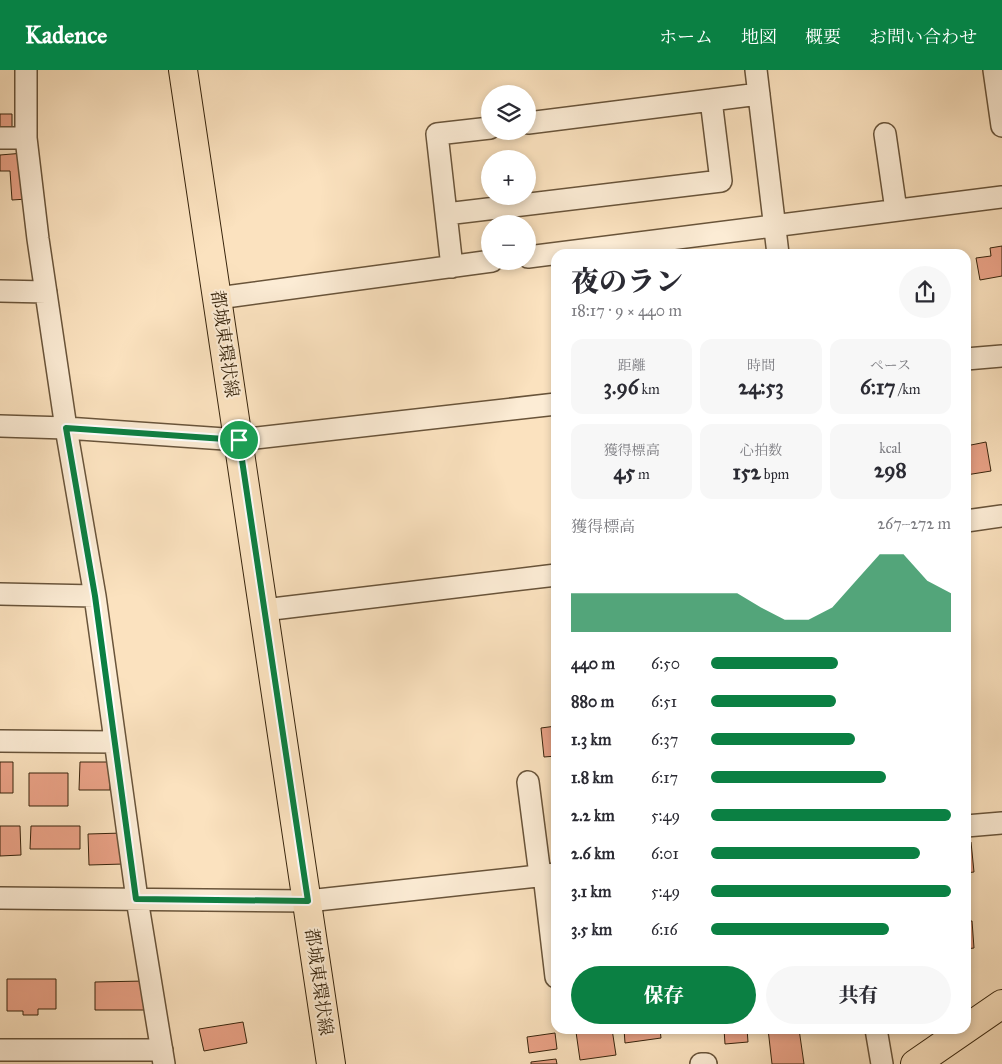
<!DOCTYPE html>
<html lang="ja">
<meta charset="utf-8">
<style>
:root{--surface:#fff;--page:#f7f7f7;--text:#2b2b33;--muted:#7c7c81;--accent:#0b8043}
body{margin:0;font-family:"IM FELL Great Primer","Noto Serif JP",serif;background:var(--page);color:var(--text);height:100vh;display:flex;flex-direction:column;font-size:19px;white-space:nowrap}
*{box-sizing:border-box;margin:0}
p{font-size:16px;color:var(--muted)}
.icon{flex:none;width:28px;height:28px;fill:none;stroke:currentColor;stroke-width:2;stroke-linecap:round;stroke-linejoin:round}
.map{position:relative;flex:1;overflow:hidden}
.sheet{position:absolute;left:551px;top:179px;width:420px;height:785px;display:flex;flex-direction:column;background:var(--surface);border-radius:15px;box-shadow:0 2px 8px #0003}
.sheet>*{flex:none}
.fabs{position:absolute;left:481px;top:15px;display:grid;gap:10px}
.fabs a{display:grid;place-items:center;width:55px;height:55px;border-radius:50%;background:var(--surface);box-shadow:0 2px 8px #0003;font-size:25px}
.pin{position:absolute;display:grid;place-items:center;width:42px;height:42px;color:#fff;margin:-21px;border:2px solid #fff;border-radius:50%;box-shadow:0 1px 5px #0007}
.round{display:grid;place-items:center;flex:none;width:52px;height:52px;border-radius:26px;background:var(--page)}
.overview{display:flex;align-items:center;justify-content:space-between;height:85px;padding:0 20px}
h1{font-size:28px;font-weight:800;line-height:38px}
.metrics{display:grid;grid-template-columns:repeat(3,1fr);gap:8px;height:85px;padding:5px 20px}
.metrics div{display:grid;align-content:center;border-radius:12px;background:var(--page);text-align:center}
.metrics b{font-size:21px;font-weight:800}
.metrics small{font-size:14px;font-weight:400}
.metrics p{font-size:14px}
.chart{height:140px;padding:10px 20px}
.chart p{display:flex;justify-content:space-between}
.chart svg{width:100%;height:90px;margin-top:5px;fill:var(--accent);opacity:.7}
.primary-button{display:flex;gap:10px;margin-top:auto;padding:10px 20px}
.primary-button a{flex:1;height:58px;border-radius:30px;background:var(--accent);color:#fff;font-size:20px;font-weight:800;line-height:58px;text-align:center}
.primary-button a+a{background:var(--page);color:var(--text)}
ul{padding:0 20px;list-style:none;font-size:16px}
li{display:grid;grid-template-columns:80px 60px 1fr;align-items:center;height:38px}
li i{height:12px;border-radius:6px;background:var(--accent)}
header{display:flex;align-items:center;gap:30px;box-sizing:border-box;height:70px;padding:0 25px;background:var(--accent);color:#fff}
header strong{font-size:24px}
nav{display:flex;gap:28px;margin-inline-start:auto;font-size:18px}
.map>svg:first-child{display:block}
.building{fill:#eba388;stroke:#38250d}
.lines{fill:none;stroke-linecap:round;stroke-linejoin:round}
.street-casing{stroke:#69543a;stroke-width:24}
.primary-casing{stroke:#38250d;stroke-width:30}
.street{stroke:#fcecd5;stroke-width:21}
.primary{stroke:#fbe2bf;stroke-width:28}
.route-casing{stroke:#fff;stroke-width:10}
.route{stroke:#0b8043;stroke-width:6}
.labels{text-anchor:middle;stroke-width:4;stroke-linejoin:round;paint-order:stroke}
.street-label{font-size:18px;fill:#38250d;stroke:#fcecd5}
</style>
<header>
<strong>Kadence</strong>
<nav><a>ホーム</a><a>地図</a><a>概要</a><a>お問い合わせ</a></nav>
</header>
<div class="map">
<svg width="1002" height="994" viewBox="0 0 1002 994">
<rect width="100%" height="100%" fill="#fbe2bf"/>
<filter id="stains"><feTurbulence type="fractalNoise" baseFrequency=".004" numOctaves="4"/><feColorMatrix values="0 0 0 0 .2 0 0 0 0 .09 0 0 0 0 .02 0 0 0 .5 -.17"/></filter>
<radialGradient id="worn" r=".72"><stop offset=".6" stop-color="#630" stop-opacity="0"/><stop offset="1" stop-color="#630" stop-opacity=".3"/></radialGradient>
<!-- building -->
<path class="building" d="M0,44H12V66L0,67Z
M24,83L27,129L12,130L10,101H0V85Z
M1002,176V206L980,210L976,188L991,186L990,178Z
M986,372L991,401L966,405V376Z
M556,656V686L544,687L541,658Z
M0,692H13V723H0Z
M80,692H110V720H79Z
M29,703H68V736H29Z
M0,756H20L21,785L0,786Z
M31,756H80V779H30Z
M123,763L124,794L89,795L88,764Z
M966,772H971L974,802L966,803Z
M966,851H972L974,878L966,879Z
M7,909H56V939H38V945H23V941H7Z
M145,911V940H95V912Z
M243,952L247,973L204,981L199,959Z
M599,959H612L616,985L580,990L576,962Z
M624,959H660L661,968L625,973Z
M724,959H747L748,972L725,974Z
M768,959H799L804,994H772Z
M555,963L557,979L529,983L527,967Z
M556,989L557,994H531V992Z"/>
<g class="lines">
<defs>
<path id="street" d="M26,0V68L38,169L66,358L95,526L137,829L164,994
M756,0L778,184
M994,0L1002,56
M528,53L759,24
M885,64L896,140
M0,68H26
M446,144L721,111L711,30
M528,187L1002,127
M452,197L437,64L490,58
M0,221L46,222
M218,228L492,191
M966,289L1002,286
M0,356L66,358L239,370L556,334
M966,451L1002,446
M0,524L95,526
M264,540L556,505
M0,671L114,672
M528,712L540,805
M966,756L1002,753
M544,805L556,907
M0,828L308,831L556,804
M876,959L882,994
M0,980H162
M701,994H706"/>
<path id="primary" d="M183,0L331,994
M915,994L1002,934"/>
</defs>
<!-- street casing -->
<use href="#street" class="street-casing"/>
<!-- primary casing -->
<use href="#primary" class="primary-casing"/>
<!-- street -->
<use href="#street" class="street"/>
<!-- primary -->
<use href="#primary" class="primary"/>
</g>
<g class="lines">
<defs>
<path id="route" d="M66,358L239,370L308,831L136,829L95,526Z"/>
</defs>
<!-- route casing -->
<use href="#route" class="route-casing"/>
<!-- route -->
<use href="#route" class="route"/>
</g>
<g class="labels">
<!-- street labels -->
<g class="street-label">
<text transform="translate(225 274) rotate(82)" y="6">都城東環状線</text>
<text transform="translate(319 912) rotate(82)" y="6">都城東環状線</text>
</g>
</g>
<rect width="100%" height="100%" filter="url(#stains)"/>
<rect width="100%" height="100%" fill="url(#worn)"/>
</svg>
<div class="fabs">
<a><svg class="icon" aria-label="layers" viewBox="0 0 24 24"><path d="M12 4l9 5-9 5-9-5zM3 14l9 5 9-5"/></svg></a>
<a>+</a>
<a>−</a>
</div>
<div class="pin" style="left:239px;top:370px;background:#1e9e55"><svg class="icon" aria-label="arrive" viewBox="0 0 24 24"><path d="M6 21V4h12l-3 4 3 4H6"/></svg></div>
<section class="sheet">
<div class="overview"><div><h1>夜のラン</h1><p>18:17 · 9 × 440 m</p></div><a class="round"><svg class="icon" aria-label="share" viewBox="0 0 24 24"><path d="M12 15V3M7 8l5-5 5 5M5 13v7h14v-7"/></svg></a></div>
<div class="metrics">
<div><p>距離</p><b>3.96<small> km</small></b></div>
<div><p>時間</p><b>24:53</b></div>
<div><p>ペース</p><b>6:17<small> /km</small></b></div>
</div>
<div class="metrics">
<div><p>獲得標高</p><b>45<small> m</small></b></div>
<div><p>心拍数</p><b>152<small> bpm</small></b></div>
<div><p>kcal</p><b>298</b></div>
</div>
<div class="chart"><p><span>獲得標高</span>267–272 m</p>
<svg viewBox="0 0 160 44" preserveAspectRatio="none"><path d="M0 44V25L10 25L20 25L30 25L40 25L50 25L60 25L70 25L80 32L90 38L100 38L110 32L120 19L130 6L140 6L150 19L160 25V44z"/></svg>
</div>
<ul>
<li><b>440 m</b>6:50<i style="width:53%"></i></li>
<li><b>880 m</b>6:51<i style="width:52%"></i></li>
<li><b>1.3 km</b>6:37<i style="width:60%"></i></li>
<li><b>1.8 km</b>6:17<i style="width:73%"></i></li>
<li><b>2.2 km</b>5:49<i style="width:100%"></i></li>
<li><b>2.6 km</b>6:01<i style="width:87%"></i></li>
<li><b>3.1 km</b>5:49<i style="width:100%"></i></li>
<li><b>3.5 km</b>6:16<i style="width:74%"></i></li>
</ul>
<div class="primary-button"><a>保存</a><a>共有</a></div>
</section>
</div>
